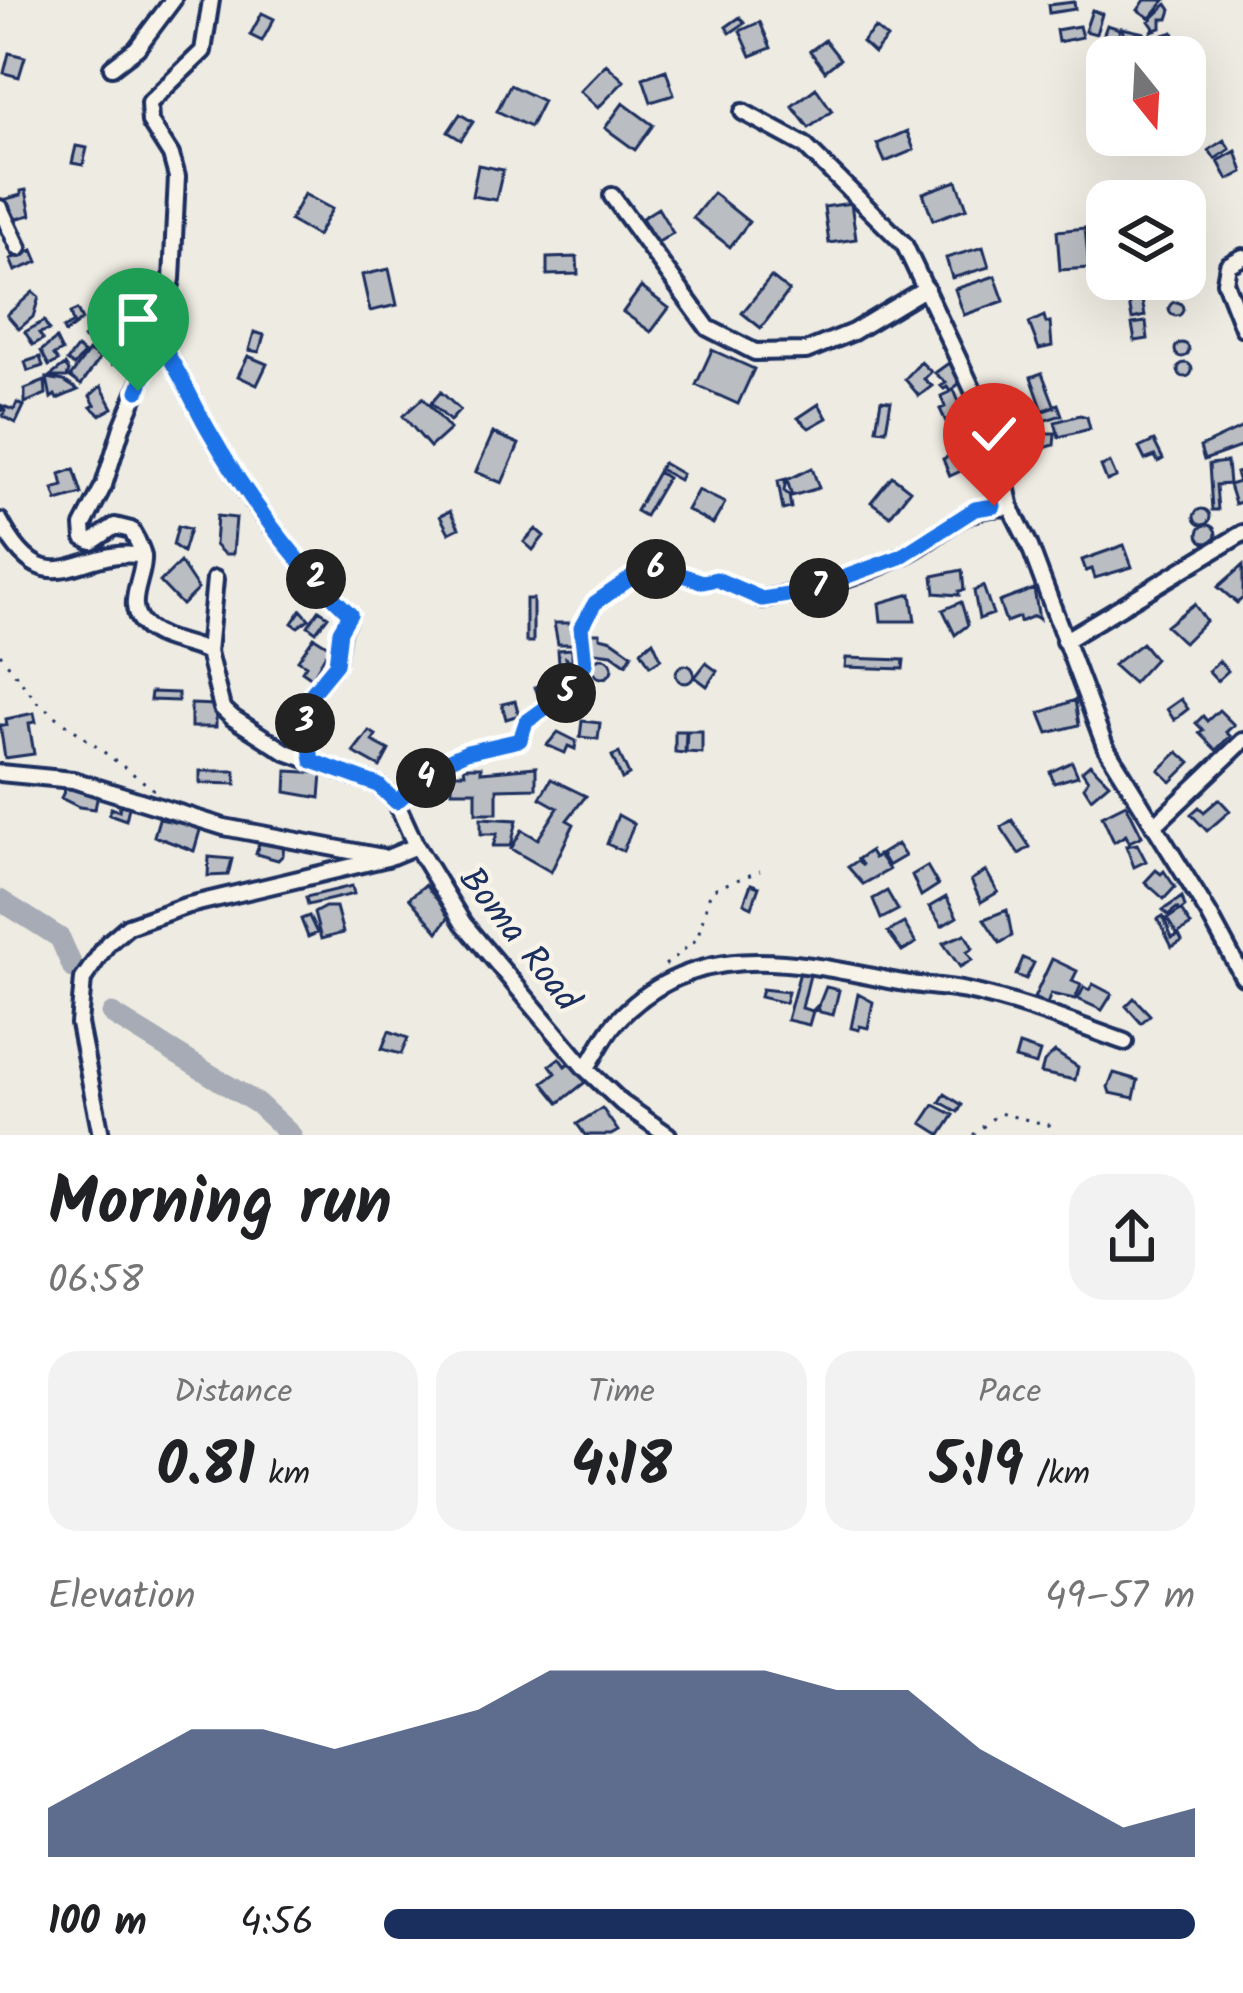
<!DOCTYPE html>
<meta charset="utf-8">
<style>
:root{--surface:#fff;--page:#f2f2f2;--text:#202124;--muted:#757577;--accent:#1b2f5e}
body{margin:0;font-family:Kalam,sans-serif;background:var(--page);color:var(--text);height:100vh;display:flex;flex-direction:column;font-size:45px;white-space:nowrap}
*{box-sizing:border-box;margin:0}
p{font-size:39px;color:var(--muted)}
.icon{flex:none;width:66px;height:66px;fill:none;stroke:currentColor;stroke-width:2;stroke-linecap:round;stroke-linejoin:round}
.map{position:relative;height:1135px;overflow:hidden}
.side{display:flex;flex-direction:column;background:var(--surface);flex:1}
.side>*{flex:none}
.needle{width:78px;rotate:162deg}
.buttons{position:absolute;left:1086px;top:36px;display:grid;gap:24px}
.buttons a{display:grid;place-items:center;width:120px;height:120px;border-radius:24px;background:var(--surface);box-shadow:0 12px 48px #0002;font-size:60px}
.pin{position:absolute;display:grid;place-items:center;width:102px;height:102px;color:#fff;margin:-123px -51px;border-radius:50% 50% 50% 0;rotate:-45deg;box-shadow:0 0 12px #0007}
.pin .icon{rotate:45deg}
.km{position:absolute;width:60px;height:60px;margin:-30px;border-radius:50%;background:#222;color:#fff;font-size:33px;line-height:60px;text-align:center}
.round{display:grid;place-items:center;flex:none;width:126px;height:126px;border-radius:36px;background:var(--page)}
.summary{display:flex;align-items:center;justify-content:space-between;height:204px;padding:0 48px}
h1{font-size:66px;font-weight:600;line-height:90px}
.stats{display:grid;grid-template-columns:repeat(3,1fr);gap:18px;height:204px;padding:12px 48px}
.stats div{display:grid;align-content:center;border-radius:30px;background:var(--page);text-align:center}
.stats b{font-size:60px;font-weight:600}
.stats small{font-size:33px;font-weight:400}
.stats p{font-size:33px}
.chart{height:336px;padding:24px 48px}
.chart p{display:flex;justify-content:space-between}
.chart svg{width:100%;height:216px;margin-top:12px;fill:var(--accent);opacity:.7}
ul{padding:0 48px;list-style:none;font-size:39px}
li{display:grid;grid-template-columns:192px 144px 1fr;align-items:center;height:90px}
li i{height:30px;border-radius:15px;background:var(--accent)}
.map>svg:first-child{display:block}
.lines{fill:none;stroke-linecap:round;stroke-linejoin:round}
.river{stroke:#a6abb5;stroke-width:21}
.building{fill:#babdc2;stroke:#1b2f5e;stroke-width:3}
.minor-casing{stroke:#1b2f5e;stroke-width:22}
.path{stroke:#1b2f5e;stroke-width:3;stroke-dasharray:3 9;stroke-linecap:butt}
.minor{stroke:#f7f3e8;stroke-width:14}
.route-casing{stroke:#fff;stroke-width:24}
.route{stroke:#1a73e8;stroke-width:15}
.labels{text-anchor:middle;stroke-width:9;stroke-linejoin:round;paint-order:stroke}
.street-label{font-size:36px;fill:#1b2f5e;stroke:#f7f3e8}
</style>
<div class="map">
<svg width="1243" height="1135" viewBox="0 0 1243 1135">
<rect width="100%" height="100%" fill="#eeebe2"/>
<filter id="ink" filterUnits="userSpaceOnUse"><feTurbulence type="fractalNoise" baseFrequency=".00833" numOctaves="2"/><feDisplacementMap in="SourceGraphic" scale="24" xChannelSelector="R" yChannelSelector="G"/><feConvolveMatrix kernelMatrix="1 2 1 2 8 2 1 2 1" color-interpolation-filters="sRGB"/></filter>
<g filter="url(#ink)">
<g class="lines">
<!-- river -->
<path class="river" d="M0,900L60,938L73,968
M112,1014L258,1104L291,1135"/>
</g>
<!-- building -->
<path class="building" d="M1145,0H1165L1150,18L1138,10Z
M1074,2L1075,9L1049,13L1048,5Z
M1167,4L1171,10L1168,19H1161V28L1152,31L1154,28L1149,21Z
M1092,10L1102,14L1096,34L1085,31Z
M262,13L274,19L262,41L250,35Z
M740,17L745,23L730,33L726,27Z
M760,22L771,48L751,56L740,31Z
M1107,25L1120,29L1117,41L1103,36Z
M1079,26L1082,37L1058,42L1056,30Z
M875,28L887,38L874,53L862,42Z
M1122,28L1144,33L1141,48L1132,49L1131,43L1125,42Z
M1173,32L1177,44L1157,51L1153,38Z
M825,40L840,59L825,71L810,51Z
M9,53L25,57L19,77L4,73Z
M606,64L624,81L598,108L580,91Z
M666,70L674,95L651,102L643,78Z
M510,85L543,101L530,127L497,111Z
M816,88L832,111L809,128L792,106Z
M623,103L653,125L635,150L605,128Z
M460,114L473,122L461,140L448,132Z
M907,131L914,150L885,162L877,144Z
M1224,140L1230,149L1215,159L1209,150Z
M76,146L87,148L83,165L72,163Z
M1236,151L1243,172L1228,180L1218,161Z
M478,165L503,170L496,200L472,196Z
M957,181L967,208L933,220L923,193Z
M26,190L31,215L7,221L2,200L21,195V191Z
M713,193L749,222L730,247L693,218Z
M304,194L332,209L317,236L290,221Z
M851,203L856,239L829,243L824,207Z
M658,208L673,233L657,243L642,218Z
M1085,228L1089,268L1060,270L1057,231Z
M983,247L989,267L952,278L946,258Z
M33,250L38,262L15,271L10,259Z
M577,257L578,274L547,275V258Z
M389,269L397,305L370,311L362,275Z
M995,276L1004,301L964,315L955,289Z
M145,277L156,283L153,288L149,286L154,291L151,297L142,292Z
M771,277L789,291L761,328L742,313Z
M641,287L669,308L651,332L623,312Z
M33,292L39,297L33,317L19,329L7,315Z
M1142,300L1145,316L1132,319L1129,302Z
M1169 309a7 7 0 1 1 14 0a7 7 0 1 1-14 0Z
M77,310L82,320L65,333L63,329L73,323L70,313Z
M1044,316L1046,323L1050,322L1052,346L1039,349L1029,323Z
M98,317L114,322L105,335L101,333L95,341L90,338L88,341L83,338Z
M44,321L49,330L39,333L43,339L33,345L25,332Z
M1146,322L1148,339L1135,341L1132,324Z
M254,332L264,335L259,352L249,350Z
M56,339L62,351L54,355L58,361L49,366L41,351Z
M117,340L124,346L112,364L103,350Z
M1175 350a7 7 0 1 1 14 0a7 7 0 1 1-14 0Z
M77,348L84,353L74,366L67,361Z
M712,350L754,369L738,404L696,385Z
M89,351L100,358L81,385L70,377Z
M248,356L267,364L257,385L238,376Z
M40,357L43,366L28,371L25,362Z
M953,360L965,379L950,391L947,387L944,389L941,386L946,383L935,373Z
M921,362L931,372L924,379L932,386L919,396L905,379Z
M1178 370a7 7 0 1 1 14 0a7 7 0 1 1-14 0Z
M65,365L69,371L67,377H49Z
M1042,373L1055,407L1043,411L1031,377Z
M47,378L64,381L78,390L57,399L55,395L51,398Z
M45,381L46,394L25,403V389Z
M101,386L113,408L100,415L91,407L95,405L90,396Z
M954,390L964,414L946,422L940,409L945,407L941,396Z
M441,392L460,410L450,421L431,403Z
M423,398L450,429L430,447L403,416Z
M881,400L891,401L886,430L876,429Z
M17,403L24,406L16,423L3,416L5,411L3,408L0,412V405L14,410Z
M819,404L827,418L809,428L798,418Z
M1058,404L1062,415L1043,421L1040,412Z
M1033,409L1045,440V433H1055L1054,445L1044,448L1042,441L1026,447L1017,415Z
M1080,415L1087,417L1090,429L1059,437L1055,422Z
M1243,427V446L1204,460L1200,447Z
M493,433L519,444L502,483L476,472Z
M1154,441L1163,459L1158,462L1155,456L1145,460L1139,448Z
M974,443L982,461L950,476L943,459Z
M1227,462L1229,484L1216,485L1218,510H1212L1209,464Z
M663,463L682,474L679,480L659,469Z
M1110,463L1116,477L1107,481L1101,466Z
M812,468L819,488L792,496L787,480Z
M74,469L82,494L57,501L53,489L63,486L60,474Z
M1243,471V501L1235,504L1229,485L1239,482L1236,473Z
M658,472L667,478L645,516L636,511Z
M892,476L910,490L890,516L871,502Z
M786,479L784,491L789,495L791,508L783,510L778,481Z
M698,490L725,503L713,524L687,510Z
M1194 517a8 8 0 1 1 16 0a8 8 0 1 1-16 0Z
M450,511L459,528L449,533L440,516Z
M217,516L236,518L233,554H224L215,545Z
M1198 534a9 9 0 1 1 18 0a9 9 0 1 1-18 0Z
M178,526L190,529L183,552L173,545Z
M536,529L544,536L533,550L524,542Z
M1124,545L1132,567L1095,578L1092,569L1086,571L1082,560Z
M180,562L198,589L182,605L160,582Z
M1243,565V598L1237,603L1218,587Z
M962,570L964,590L959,591V595L935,593L933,576Z
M983,586L993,614L979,619L974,591Z
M1034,589L1039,619L1034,616L1020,622L1019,617L1006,622L999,602Z
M911,594L915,621H881L879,603Z
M526,599H533V642H526Z
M961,602L968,625L955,635L943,610Z
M1194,604L1206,621L1184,643L1166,626Z
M301,610L309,619L298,627L292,623Z
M319,610L328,616L316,632L308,626Z
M554,623H577L578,644H558Z
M586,633H600V637L612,640L632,654L626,664L612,654L586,651Z
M314,637L330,647L312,678L302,671L306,665L298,660Z
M653,641L661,659L650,666L641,651Z
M1142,643L1155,659L1133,683L1113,665Z
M572,649V662L566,658L567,663H559L558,650Z
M592 668a10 10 0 1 1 20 0a10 10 0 1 1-20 0Z
M846,658L904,660L903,669L845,667Z
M1219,661L1228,671L1217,681L1208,671Z
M706,663L717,671L707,686L695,677Z
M676 674a9 9 0 1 1 18 0a9 9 0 1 1-18 0Z
M549,682L553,695L540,700L535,687Z
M151,692L178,693V701L150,700Z
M1181,699L1188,709L1174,720L1167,709Z
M1075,700L1079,725L1048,733L1040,713Z
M515,701L519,715L506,719L502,704Z
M191,704L216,705V727H191Z
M1219,710L1234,725L1226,732L1230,736L1216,750L1199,733L1203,730L1196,723L1203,716L1207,721Z
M34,713L36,722L29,723L34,754L5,758L0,725H7L6,719Z
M582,721L600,723L598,739L580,737Z
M369,731L376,735L372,741L389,750L380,767L353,752Z
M675,731H686L685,753L675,752Z
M687,731H702V753L686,752Z
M558,732L576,741L575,749L568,746L565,753L547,745Z
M1178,752L1190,763L1171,782L1159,770Z
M619,753L629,775L622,779L612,756Z
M1072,762L1078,776L1054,783L1050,772Z
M1090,764L1109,783L1091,798L1084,787L1088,780L1082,771Z
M464,767H481V772L536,767V788L497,789V813H476V791H452V773H465Z
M200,771H235L236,784L200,783Z
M287,771L322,773L320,798L286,792Z
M551,779L586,796L567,820L574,824L551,872L511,849L522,830L538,839L558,808L540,798Z
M68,783L98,794L95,809L79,807L61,798Z
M1219,799L1230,811L1207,831L1191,814L1199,807L1204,812Z
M1126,804L1142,836L1129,842L1126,835L1114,842L1102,816Z
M120,805L129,807L126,820L109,814L111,808L119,811Z
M618,815L634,824L623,851L607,844Z
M481,818L517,820L511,846H493L497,834H481Z
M159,819L201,827L194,851L154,836Z
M1012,820L1030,847L1019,854L1001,827Z
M261,836L284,842L283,855L278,860L256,854Z
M897,844L905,856L888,866L881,854Z
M1137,844L1146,861L1134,867L1126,846Z
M870,851L874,858L878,855L882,859L889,870L863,884L848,867L857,861L863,866L858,859Z
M209,857L232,859L228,875L208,876Z
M927,866L938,885L921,896L912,875Z
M1156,870L1161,874L1164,871L1175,887L1164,899L1145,882Z
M986,871L998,892L981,902L971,880Z
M751,884L759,887L752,907L744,903Z
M425,885L450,915L438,932L409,898Z
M352,886L354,894L308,905L306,897Z
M887,891L898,910L881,919L873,899Z
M946,897L957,917L942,926L929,907Z
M1182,897L1185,907L1181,910L1191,925L1177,934L1167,919L1179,911L1177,908L1168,915L1163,910Z
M325,907H336L343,933L321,939L314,913Z
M1007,910L1012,936L1000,943L984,919Z
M309,916L317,933L308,937L301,919Z
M1163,916L1172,938L1179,935L1182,941L1172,947L1158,919Z
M904,923L916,943L902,951L888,932Z
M965,934L973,948L967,952L972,960L960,967L943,943Z
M1023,958L1034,963L1026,979L1016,975Z
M1052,959L1077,971L1072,981L1081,985L1075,999L1051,994L1047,1004L1034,998Z
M800,972L810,975L802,1008L812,1011L817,1006L819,1010L813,1011L809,1025L787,1020Z
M1093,984L1112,994L1102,1010L1078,999L1084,987L1089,990Z
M826,987L839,990L833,1015L820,1012L818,1007Z
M762,989L788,992L785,1003L760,997Z
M858,994L873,1002L868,1028L860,1026L859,1030L851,1028Z
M1134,998L1150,1015L1141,1023L1126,1006Z
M389,1031L408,1038L401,1054L382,1049Z
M1019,1045L1040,1052L1036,1065L1015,1059Z
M1055,1052L1078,1067L1075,1080L1041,1073L1044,1062Z
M559,1058L565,1066L572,1060L588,1080L559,1103L543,1083L556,1073L550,1065Z
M1114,1073L1138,1080L1134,1098L1110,1093L1108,1087Z
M945,1094L962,1105L958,1112L940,1102Z
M934,1105L954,1115L941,1135L922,1123Z
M602,1108L618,1131L611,1135H585L577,1124Z"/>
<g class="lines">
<defs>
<path id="minor" d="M211,0L203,51L149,103L150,122L171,155L177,177L172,279L158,340L122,427L104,485L83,526L84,538L92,542L115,526L131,530C135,537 142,548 143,556C145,579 121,606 147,628C165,642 188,642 208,652L222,708L233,718L286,752L378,785L396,802L416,846L463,923L586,1069L622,1103L668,1135
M112,67L137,48L173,0
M743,112L804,145L904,244L995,437L1011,508L1029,544L1105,746L1209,914L1243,977
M612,196L708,328L755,352L806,351L853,332L926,288
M0,208L19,248
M1243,257L1228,265L1225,282L1243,328
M158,340C180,369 190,399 208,429C247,499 293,560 350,614L341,631L336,664L304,703L312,761
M0,521C48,612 79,544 143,556
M762,599C811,592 859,577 904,555C945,536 961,503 1011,508
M1064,641L1243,533
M208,652L215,579
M0,773L73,780L224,827L382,857
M1154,826L1243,741
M586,1069C596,1054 604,1036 616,1022C693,937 794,961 893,981C917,986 942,986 966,991C1020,1002 1072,1023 1125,1042
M101,1135L79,1024L83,979L108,943L128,926L185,906L387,858L416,846"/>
</defs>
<!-- minor casing -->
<use href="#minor" class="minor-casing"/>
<!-- path -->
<path class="path" d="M119,295L142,301L153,310
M0,654L38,703L156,791
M405,796L440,764L467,752L520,740L526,722L570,690L585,664L581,627L595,603L616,586L641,571L662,568L703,582L716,579L749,594
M665,965L697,939L711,890L760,871
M973,1135L999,1113L1049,1125L1053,1135"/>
<!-- minor -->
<use href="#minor" class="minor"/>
</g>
</g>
<g class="lines" filter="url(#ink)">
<defs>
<path id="route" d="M138,391L158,340C180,370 190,398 208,429C247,498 293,560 350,614L340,631L336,664L304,703L312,761L378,785L396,802L440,764L467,752L520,740L526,722L570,690L585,664L581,627L595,603L641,571L662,568L703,582L716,579L762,599L801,593L900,557L975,509L994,506"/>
</defs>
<!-- route casing -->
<use href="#route" class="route-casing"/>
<!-- route -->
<use href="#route" class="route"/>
</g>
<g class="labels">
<!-- street labels -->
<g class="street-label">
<text transform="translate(521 938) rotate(52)" y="13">Boma Road</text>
</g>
</g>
</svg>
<div class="buttons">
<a><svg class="needle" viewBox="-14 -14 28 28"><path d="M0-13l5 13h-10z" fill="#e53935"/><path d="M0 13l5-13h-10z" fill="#757577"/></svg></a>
<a><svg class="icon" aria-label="layers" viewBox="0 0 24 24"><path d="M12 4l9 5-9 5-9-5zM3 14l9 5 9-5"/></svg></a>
</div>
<div class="pin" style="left:138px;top:391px;background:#1e9e55"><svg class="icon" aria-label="arrive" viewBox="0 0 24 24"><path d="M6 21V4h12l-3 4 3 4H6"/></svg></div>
<div class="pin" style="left:994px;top:506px;background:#d93025"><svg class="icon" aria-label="check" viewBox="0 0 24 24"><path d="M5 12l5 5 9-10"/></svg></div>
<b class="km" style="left:316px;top:579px">2</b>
<b class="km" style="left:305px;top:723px">3</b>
<b class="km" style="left:426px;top:778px">4</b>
<b class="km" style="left:566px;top:693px">5</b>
<b class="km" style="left:656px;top:569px">6</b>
<b class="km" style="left:819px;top:588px">7</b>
</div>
<section class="side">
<div class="summary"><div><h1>Morning run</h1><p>06:58</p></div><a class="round"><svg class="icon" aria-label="share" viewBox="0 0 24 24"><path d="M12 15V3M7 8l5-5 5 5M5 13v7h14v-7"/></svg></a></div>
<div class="stats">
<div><p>Distance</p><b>0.81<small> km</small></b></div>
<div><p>Time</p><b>4:18</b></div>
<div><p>Pace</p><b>5:19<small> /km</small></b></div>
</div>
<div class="chart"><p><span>Elevation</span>49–57 m</p>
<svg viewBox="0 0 160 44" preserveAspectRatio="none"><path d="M0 44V34L10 26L20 18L30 18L40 22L50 18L60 14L70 6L80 6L90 6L100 6L110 10L120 10L130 22L140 30L150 38L160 34V44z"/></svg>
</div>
<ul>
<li><b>100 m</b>4:56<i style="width:100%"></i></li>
</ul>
</section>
